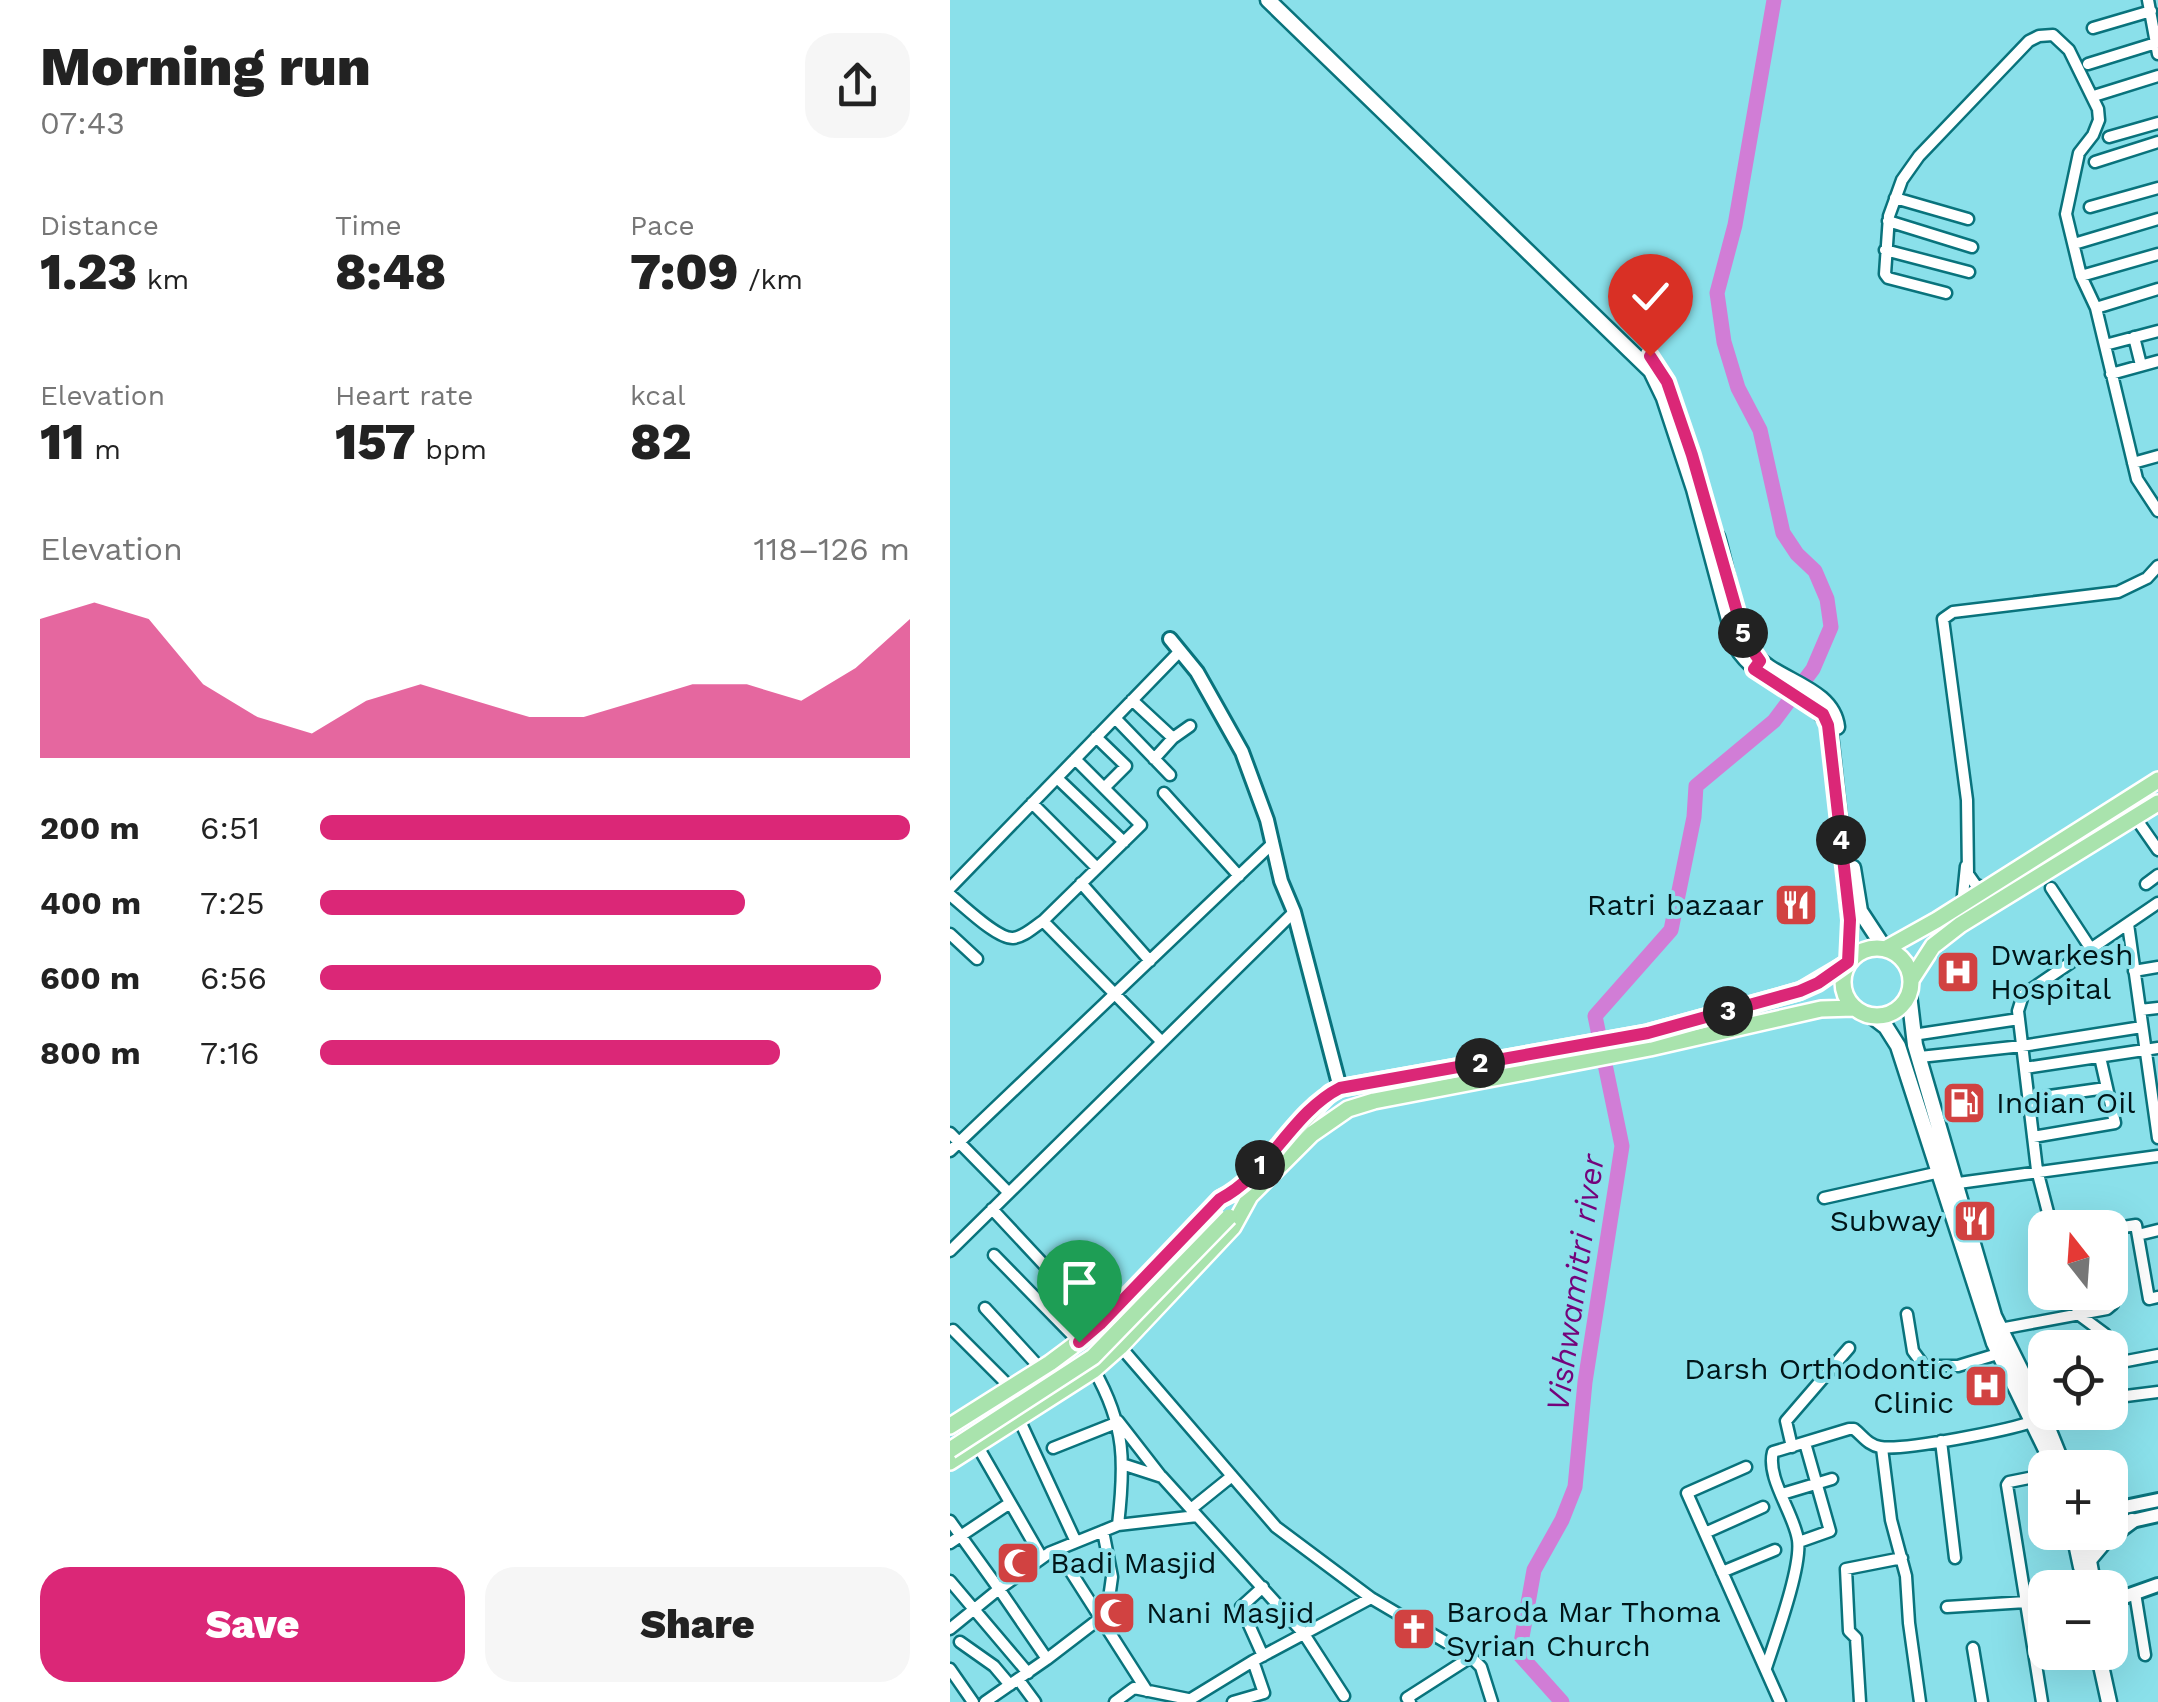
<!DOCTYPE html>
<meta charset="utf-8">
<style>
:root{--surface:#fff;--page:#f6f6f6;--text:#222;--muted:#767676;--accent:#db2777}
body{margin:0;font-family:"Work Sans",sans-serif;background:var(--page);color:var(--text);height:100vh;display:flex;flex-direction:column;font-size:38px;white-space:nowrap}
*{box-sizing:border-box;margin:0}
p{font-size:32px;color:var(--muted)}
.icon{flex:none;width:55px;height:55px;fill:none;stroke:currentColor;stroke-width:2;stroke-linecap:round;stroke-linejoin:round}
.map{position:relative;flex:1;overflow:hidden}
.details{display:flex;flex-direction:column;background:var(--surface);width:950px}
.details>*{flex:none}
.needle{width:65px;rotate:343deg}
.controls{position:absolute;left:1078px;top:1210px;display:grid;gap:20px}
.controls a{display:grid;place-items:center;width:100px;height:100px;border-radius:20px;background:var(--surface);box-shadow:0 10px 40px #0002;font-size:50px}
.pin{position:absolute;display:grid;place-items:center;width:85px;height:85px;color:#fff;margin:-102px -42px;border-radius:50% 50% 50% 0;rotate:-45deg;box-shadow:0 0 10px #0007}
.pin .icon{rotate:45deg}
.km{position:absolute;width:50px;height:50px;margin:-25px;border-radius:50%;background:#222;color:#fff;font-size:28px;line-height:50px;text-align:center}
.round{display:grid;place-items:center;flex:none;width:105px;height:105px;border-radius:30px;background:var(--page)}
.head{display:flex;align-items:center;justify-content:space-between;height:170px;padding:0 40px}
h1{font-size:55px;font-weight:800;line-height:75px}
.metrics{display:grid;grid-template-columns:repeat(3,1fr);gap:15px;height:170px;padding:10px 40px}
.metrics div{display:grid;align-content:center}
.metrics b{font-size:50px;font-weight:800}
.metrics small{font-size:28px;font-weight:400}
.metrics p{font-size:28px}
.chart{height:280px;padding:20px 40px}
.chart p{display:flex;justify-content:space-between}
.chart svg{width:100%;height:180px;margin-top:10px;fill:var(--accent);opacity:.7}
.cta{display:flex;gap:20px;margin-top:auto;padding:20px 40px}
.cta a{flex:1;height:115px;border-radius:30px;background:var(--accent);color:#fff;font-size:40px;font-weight:800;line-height:115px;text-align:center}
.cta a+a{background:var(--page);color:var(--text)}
ul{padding:0 40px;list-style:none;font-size:32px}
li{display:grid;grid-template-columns:160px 120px 1fr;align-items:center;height:75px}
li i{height:25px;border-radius:12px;background:var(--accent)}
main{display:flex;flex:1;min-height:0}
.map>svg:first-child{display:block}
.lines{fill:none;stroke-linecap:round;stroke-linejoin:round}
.river{stroke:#d17dd6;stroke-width:15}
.minor-casing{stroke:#09737c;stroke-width:15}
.tertiary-casing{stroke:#09737c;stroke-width:18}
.secondary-casing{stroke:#09737c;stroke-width:19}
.primary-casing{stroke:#fff;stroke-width:20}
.minor{stroke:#fff;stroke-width:10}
.tertiary{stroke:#fff;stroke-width:12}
.secondary{stroke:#fff;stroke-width:14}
.primary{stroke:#a9e3ad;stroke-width:15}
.primary-bridge-casing{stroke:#fff;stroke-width:20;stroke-linecap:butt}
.primary-bridge{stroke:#a9e3ad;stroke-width:15}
.route-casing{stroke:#fff;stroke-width:20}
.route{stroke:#db2777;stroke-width:12}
.labels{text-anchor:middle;stroke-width:8;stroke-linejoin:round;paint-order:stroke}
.poi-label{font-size:30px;fill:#001518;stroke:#8ae0ea;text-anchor:start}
.water-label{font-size:32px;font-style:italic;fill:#74037b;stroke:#8ae0ea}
</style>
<main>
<section class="details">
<div class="head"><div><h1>Morning run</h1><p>07:43</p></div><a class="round"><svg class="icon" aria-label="share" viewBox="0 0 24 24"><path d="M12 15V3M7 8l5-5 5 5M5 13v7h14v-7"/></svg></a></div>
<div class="metrics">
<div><p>Distance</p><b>1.23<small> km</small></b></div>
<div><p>Time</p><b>8:48</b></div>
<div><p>Pace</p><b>7:09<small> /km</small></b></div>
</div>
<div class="metrics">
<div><p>Elevation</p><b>11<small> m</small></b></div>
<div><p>Heart rate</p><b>157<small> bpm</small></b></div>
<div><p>kcal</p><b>82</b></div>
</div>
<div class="chart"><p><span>Elevation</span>118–126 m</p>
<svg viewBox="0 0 160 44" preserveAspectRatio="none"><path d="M0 44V10L10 6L20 10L30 26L40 34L50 38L60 30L70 26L80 30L90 34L100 34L110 30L120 26L130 26L140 30L150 22L160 10V44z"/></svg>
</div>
<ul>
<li><b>200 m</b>6:51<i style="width:100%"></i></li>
<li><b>400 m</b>7:25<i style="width:72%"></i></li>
<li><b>600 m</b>6:56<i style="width:95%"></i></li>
<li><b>800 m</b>7:16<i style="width:78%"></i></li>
</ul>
<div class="cta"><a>Save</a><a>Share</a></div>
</section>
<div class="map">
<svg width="1208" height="1702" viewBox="0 0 1208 1702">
<rect width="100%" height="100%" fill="#8ae0ea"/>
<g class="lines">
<!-- river -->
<path class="river" d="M612,1702L569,1654L584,1570L612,1520L625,1487L635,1382L672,1146L645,1016L721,930L744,817L746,786L824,721L863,669L881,627L877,599L865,571L847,554L833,533L810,430L788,388L774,342L767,293L785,225L824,0"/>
<defs>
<path id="minor" d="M1198,0L1208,54
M1143,28L1201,11
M1138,64L1206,43
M1147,95L1208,76
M1159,137L1208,123
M1145,162L1208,142
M945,198L1018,219
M1140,207L1208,188
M938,221L1022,247
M1124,244L1208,219
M935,250L1019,272
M1131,276L1208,254
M996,293L938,278L935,274L939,216L952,180L969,156L1079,41L1089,36L1103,35L1119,50L1148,109L1149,120L1143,135L1129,153L1116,214L1131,276L1146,308L1187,479L1208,511
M1146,308L1208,289
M1184,337L1191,365
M1155,345L1208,331
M1161,374L1208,361
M1183,463L1208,456
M182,700L223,738L240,726
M165,718L220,775
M146,737L176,766L154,788
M125,759L191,825L93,921L212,1042
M204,759L223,738
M107,778L174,842
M214,793L289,876
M82,803L147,868
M1185,817L1208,850
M131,883L200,961
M1196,884L1208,875
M0,888L230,651
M1101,888L1141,949
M1036,889L1025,884L1018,874L1017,800L993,619L1003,612L1168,592L1197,578L1208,566
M0,895C14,906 47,939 63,938C74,937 84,927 93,921
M1178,924L1208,1138
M1010,925L1016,866
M0,934L27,959
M1184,971L1208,967
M1190,1010L1208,1008
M963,1035L1069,1019
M970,1057L1072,1046L1192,1027
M1075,1068L1208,1048
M1078,1099L1156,1088
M0,1133L59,1193
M1083,1137L1165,1123L1150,1057
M0,1151L323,843
M1001,1184L1208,1156
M874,1198L990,1172
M42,1209L154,1329
M1102,1228L1087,1170L1068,1011L1073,995L1208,903
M1160,1229L1186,1225L1199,1299L1208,1297
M1188,1235L1208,1230
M0,1251L344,912
M44,1255L129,1342
M1125,1292L1128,1314L1155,1334
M35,1308L91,1369
M957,1314L963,1351L974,1366H1008L1054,1352
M1050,1329L1157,1309L1163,1304L1160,1288
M3,1330L61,1388
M1108,1344L1155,1334L1158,1348
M169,1345L326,1527L421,1598L521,1657L531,1667L542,1702
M1160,1359L1169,1396
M1161,1364L1208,1355
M144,1370C176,1426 175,1464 168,1525
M1160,1398L1208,1392
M69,1419L126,1542
M168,1421L210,1475
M991,1441L1005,1558
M27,1445L92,1558
M842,1447L836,1421L899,1348
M103,1448L166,1423
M932,1448L941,1520L956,1576L959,1623L970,1702
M175,1465L212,1477L354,1634L394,1696
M796,1467L737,1493L830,1702
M1079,1478L1059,1482L1057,1485L1092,1702
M832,1494L882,1479
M241,1509L282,1476
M0,1521L49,1589L99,1553L168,1525L247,1516
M755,1533L813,1507
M849,1542L880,1531L855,1443
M0,1543L60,1503
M107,1550L197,1691
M772,1572L825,1550
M0,1581L78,1673
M1185,1593L1195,1655
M997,1607L1076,1602
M0,1629L49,1589L97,1659L35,1702
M10,1642L44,1666L60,1685
M1023,1648L1032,1702
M313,1656L291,1607L313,1587
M97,1659L157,1613L162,1577L153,1531
M303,1661L421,1598
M816,1668C825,1640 852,1567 848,1540C844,1513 816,1478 823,1452L899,1429H904C913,1436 918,1445 930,1447C953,1451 1061,1430 1084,1421
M0,1669L23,1702
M68,1679L85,1702
M165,1702L184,1688L238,1699
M236,1702L303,1661L314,1693L283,1702
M460,1702L457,1698L521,1657
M910,1702L906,1638L899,1631L896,1569L952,1558"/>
<path id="tertiary" d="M220,639L247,672L292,752L317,820L331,881L344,912L390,1088
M1160,1510L1208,1500
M1160,1526L1208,1515
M1160,1602L1208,1585"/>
<path id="secondary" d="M318,0L701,371L714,398L744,489L786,646C808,684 867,698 879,725L900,920L899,962
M767,537C776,565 786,632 801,651C824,682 882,686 887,727
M903,868L910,911L935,949
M959,994L965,1045L1044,1316L1091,1411L1114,1468
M923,1017L936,1027L948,1046L1044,1343L1098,1454
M1124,1534L1131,1567
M1134,1534L1144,1588
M1139,1560L1155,1541L1182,1521
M1148,1652L1159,1702"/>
<path id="primary" d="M893 982a34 34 0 1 1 68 0a34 34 0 1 1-68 0Z
M935,949L987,920L1208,780
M961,980L983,946L1010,925L1208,803
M0,1426L100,1363L151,1325L270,1199L286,1191L380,1093L390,1088L698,1033L850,991L899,962
M0,1462L144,1370L170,1347L283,1227L300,1196L362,1134L398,1109L424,1101L700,1048L871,1009L904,1008"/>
</defs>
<!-- minor casing -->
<use href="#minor" class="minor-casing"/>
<!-- tertiary casing -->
<use href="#tertiary" class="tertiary-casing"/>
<!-- secondary casing -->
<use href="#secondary" class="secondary-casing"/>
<!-- primary casing -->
<use href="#primary" class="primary-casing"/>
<!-- minor -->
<use href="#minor" class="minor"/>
<!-- tertiary -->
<use href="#tertiary" class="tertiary"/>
<!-- secondary -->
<use href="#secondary" class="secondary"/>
<!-- primary -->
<use href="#primary" class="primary"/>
<defs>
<path id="primary-bridge" d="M0,1450L143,1357L279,1217"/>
</defs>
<!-- primary-bridge casing -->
<use href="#primary-bridge" class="primary-bridge-casing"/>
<!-- primary-bridge -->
<use href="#primary-bridge" class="primary-bridge"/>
</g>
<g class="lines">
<defs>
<path id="route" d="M129,1342L150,1324L270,1199C319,1174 341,1113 390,1088L698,1033L850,991L868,983L898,962L900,920L878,725L873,714L804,669L810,661L795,640L742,455L717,382L700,356"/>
</defs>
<!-- route casing -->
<use href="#route" class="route-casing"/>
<!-- route -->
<use href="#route" class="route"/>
</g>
<!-- icons -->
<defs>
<symbol id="restaurant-square" viewBox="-11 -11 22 22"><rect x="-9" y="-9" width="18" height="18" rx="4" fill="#d14241" stroke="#8ae0ea"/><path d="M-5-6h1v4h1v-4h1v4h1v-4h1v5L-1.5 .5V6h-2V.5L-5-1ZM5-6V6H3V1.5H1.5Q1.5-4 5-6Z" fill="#fff"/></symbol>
<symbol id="hospital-square" viewBox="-11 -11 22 22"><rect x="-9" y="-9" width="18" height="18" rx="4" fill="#d14241" stroke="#8ae0ea"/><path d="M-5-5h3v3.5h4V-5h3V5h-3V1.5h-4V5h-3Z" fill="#fff"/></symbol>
<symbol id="fuel-square" viewBox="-11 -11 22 22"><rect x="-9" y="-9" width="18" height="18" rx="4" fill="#d14241" stroke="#8ae0ea"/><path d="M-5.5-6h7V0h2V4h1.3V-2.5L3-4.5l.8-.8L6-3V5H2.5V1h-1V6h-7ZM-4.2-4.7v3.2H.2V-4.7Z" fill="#fff"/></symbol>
<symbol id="mosque-square" viewBox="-11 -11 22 22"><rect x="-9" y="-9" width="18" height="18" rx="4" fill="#d14241" stroke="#8ae0ea"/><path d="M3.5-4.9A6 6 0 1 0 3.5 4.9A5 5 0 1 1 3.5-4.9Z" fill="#fff"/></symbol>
<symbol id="church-square" viewBox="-11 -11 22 22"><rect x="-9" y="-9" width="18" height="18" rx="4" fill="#d14241" stroke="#8ae0ea"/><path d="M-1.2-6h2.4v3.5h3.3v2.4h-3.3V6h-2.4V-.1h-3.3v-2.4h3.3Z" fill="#fff"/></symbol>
</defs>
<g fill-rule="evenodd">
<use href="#restaurant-square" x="821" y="880" width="50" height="50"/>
<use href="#hospital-square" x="983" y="947" width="50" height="50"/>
<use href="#fuel-square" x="989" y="1078" width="50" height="50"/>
<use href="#restaurant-square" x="1000" y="1196" width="50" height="50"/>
<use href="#hospital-square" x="1011" y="1361" width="50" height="50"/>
<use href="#mosque-square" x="43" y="1538" width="50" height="50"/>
<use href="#mosque-square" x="139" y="1588" width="50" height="50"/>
<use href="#church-square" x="439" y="1604" width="50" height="50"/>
</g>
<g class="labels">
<!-- poi labels -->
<g class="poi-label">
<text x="814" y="915" text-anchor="end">Ratri bazaar</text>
<text x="1040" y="965">Dwarkesh<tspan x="1040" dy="34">Hospital</tspan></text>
<text x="1046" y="1113">Indian Oil</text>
<text x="992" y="1231" text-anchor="end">Subway</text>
<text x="1004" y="1379" text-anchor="end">Darsh Orthodontic<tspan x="1004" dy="34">Clinic</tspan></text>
<text x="100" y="1573">Badi Masjid</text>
<text x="496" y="1622">Baroda Mar Thoma<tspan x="496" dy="34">Syrian Church</tspan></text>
<text x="196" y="1623">Nani Masjid</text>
</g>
<!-- water labels -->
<g class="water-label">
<text transform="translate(625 1283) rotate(-82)" y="11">Vishwamitri river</text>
</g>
</g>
</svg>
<div class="controls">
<a><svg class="needle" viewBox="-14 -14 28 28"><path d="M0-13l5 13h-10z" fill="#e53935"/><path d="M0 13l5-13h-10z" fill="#767676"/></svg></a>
<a><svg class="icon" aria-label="locate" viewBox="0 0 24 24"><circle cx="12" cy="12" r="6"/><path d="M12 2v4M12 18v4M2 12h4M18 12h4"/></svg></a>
<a>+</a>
<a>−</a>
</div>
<div class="pin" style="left:129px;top:1342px;background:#1e9e55"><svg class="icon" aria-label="arrive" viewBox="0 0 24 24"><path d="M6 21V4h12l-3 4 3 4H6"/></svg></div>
<div class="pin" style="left:700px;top:356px;background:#d93025"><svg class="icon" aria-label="check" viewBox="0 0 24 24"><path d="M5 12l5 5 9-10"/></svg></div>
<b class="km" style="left:310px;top:1165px">1</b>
<b class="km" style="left:530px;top:1063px">2</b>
<b class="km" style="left:778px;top:1011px">3</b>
<b class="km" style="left:891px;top:840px">4</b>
<b class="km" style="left:793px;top:633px">5</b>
</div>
</main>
